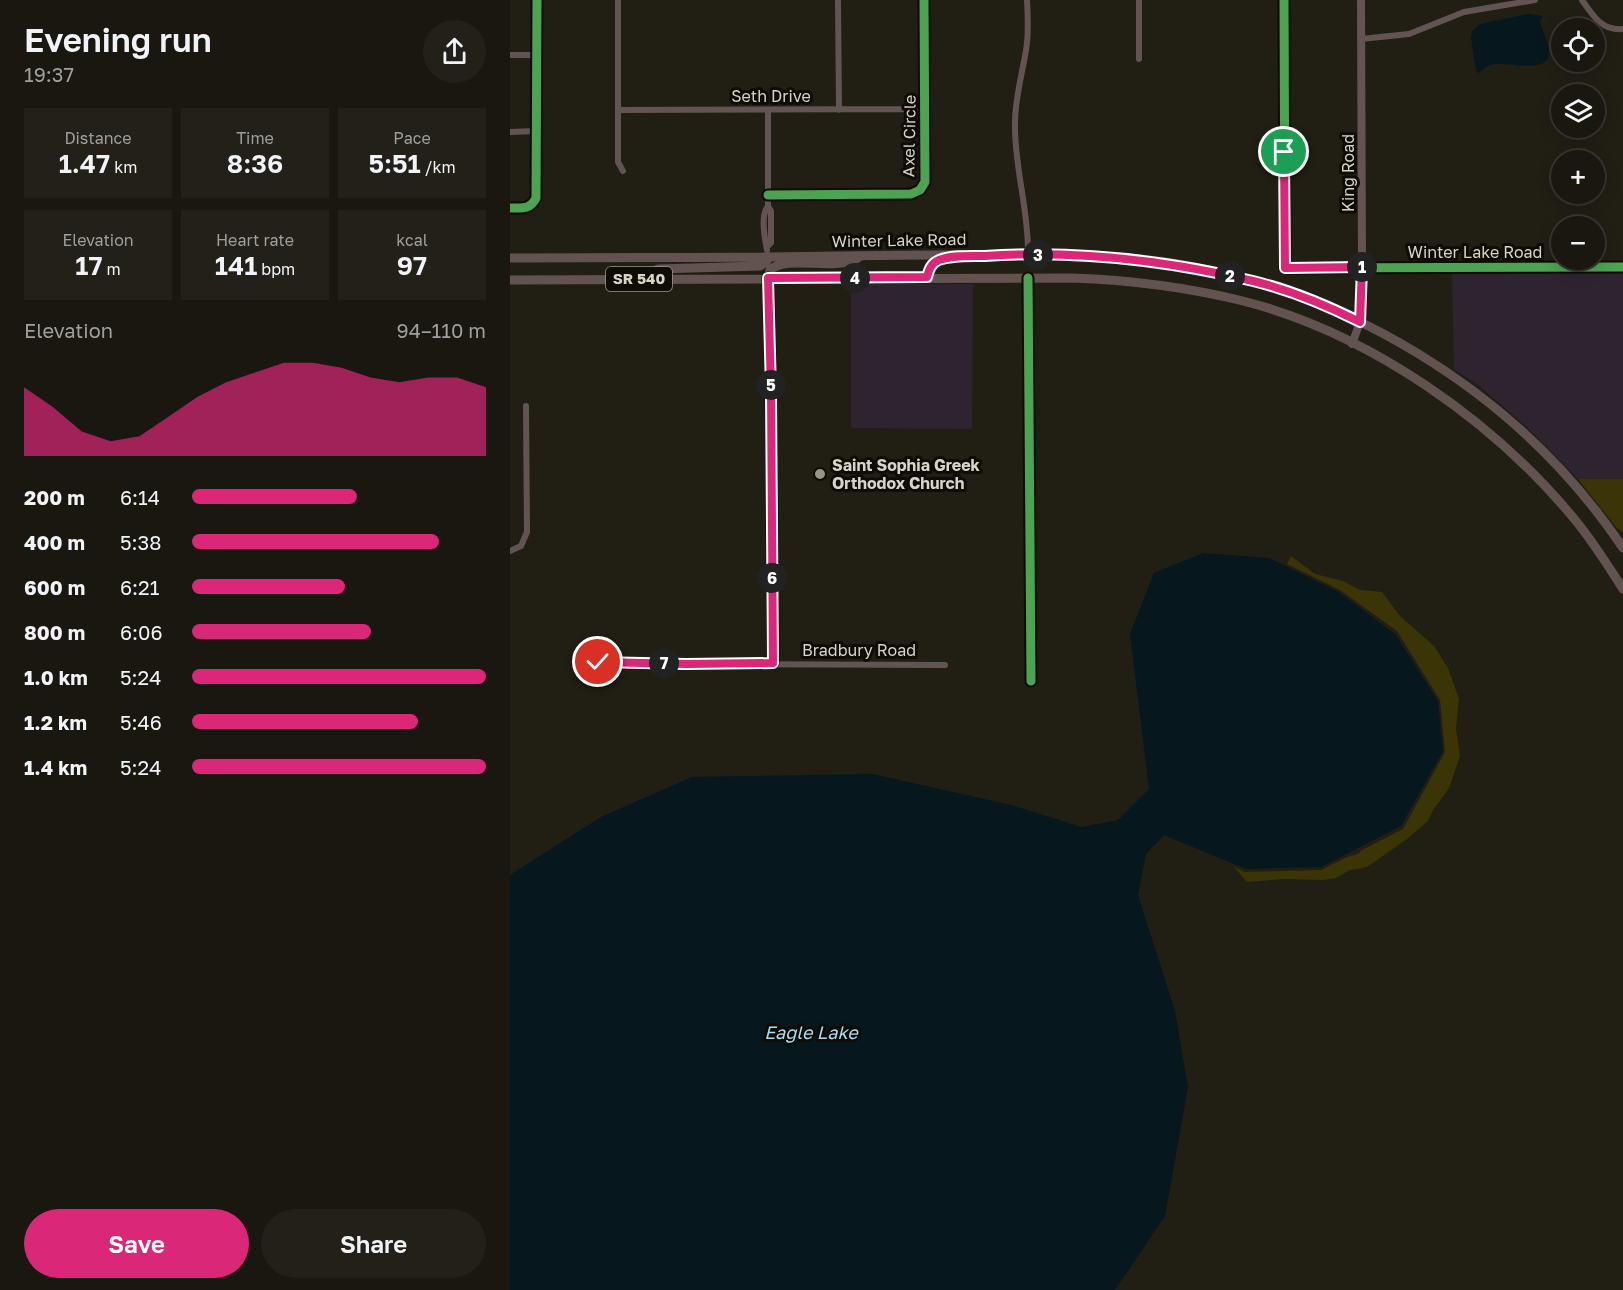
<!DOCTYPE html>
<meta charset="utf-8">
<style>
:root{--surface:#19170f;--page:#222018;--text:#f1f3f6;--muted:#9f9f9e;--line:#37362f;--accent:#db2777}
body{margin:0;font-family:"Golos Text",sans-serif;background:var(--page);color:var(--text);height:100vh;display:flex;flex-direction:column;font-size:22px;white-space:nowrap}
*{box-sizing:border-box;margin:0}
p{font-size:20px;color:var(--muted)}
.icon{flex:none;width:33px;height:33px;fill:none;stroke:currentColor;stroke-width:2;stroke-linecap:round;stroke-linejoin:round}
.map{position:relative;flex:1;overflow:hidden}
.side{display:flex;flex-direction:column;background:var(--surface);width:510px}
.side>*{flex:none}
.controls{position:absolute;left:1041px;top:18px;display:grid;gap:12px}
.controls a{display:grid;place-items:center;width:54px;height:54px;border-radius:50%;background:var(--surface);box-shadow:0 3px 15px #0003,0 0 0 2px var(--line);font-size:30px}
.pin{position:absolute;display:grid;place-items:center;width:51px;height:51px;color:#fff;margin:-26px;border:3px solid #fff;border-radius:50%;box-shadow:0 2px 6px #0007}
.km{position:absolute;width:30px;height:30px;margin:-15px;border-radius:50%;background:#222;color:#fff;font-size:16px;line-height:30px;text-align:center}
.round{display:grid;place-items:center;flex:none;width:63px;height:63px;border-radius:32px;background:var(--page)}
.summary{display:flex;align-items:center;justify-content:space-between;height:102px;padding:0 24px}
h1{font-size:33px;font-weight:600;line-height:45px}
.stats{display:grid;grid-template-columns:repeat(3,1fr);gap:9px;height:102px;padding:6px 24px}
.stats div{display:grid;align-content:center;border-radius:0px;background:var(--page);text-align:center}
.stats b{font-size:26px;font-weight:600}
.stats small{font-size:16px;font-weight:400}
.stats p{font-size:16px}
.chart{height:168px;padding:12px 24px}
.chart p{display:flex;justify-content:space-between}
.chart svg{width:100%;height:108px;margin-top:6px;fill:var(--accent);opacity:.7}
.cta{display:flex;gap:12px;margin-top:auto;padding:12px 24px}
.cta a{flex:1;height:69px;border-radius:36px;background:var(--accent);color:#fff;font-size:24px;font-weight:600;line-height:69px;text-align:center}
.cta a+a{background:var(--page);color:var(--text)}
ul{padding:0 24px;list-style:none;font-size:20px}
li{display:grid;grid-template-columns:96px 72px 1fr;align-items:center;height:45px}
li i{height:15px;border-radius:8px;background:var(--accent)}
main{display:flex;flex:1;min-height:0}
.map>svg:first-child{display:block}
.commercial{fill:#2e2430}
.green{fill:#3b3407}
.water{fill:#06171e}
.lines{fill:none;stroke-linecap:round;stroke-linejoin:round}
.minor{stroke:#625453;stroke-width:6}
.tertiary{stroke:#625453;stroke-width:8}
.primary{stroke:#625350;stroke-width:9}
.cycleway-casing{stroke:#0e0c04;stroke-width:13}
.cycleway{stroke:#4ca352;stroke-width:9}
.route-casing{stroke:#fff;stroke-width:12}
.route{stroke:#db2777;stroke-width:8}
.poi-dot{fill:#979588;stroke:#0e0c04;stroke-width:2}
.labels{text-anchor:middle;stroke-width:6;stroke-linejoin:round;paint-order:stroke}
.shield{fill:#0e0c04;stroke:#9b998c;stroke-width:1.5}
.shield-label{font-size:15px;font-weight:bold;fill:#d7d5c7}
.street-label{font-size:16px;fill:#d7d5c7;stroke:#0e0c04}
.poi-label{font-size:16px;font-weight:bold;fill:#d7d5c7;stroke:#0e0c04;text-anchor:start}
.water-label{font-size:18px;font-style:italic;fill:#a8ddf9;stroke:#0e0c04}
</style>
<main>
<section class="side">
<div class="summary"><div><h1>Evening run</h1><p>19:37</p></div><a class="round"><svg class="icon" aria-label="share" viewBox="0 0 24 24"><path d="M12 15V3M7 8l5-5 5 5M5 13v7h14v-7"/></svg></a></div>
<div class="stats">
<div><p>Distance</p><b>1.47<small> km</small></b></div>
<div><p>Time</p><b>8:36</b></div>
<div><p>Pace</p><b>5:51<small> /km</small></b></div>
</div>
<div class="stats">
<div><p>Elevation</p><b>17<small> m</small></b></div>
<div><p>Heart rate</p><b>141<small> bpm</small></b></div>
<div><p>kcal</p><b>97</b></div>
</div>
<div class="chart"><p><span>Elevation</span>94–110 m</p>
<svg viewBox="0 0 160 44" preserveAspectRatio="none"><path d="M0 44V16L10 24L20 34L30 38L40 36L50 28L60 20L70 14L80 10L90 6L100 6L110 8L120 12L130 14L140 12L150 12L160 16V44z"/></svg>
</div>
<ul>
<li><b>200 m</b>6:14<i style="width:56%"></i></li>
<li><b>400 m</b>5:38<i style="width:84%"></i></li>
<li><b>600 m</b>6:21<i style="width:52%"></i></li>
<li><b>800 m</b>6:06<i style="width:61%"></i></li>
<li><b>1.0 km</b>5:24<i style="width:100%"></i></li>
<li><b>1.2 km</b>5:46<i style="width:77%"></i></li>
<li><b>1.4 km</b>5:24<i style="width:100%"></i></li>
</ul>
<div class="cta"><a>Save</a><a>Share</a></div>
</section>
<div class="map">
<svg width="1113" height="1290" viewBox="0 0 1113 1290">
<rect width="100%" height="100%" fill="#211f14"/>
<!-- commercial -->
<path class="commercial" d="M942,271H1113V479H1068L1016,426L968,385L944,369Z
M341,284H463L462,429L341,428Z"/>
<!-- green -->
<path class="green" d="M1068,479H1113V533L1106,527Z
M781,556L805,574L833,581L850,590L872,592L890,616L924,646L938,668L949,699L946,729L950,756L939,788L923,810L918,821L897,839L857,867L840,870L826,878L813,880L773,879L737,882L724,867L735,872L811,870L837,857L848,854L852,850L893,829L935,752L930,700L887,631L830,590L777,564Z"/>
<!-- water -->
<path class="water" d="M1019,14L1033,16L1030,21C1032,32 1039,42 1039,53C1038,76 995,60 981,65C976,66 973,70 969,73L966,71L961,37L963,30L970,24Z
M693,553L759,558L829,592L885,634L928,701L933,751L891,826L811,867L736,869L654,835L636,854L628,895L665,1011L678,1087L655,1216L605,1290H0V875L91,817L182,777L362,774L501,805L572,827L608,820L639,789L620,634L644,573Z"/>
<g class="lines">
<!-- minor -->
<path class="minor" d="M108,0V162L113,171
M328,0L329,110
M517,0C518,17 519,34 516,50C512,75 505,98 505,123C504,167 519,210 518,255
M774,0L775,268L852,267
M1072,0C1083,16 1092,31 1113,29
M851,39L899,34L954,12L1025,0
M0,55H27
M629,59V0
M108,110L415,109
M0,132L26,131
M258,195L401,194L410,190L415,182L414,0
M0,208C12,208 20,210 26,198L27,0
M257,247L261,243V211L258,206V110
M257,250C255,239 250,216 258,206
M258,278L261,391L263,663
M518,278L521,681
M0,551L11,546L17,532L16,406
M78,662L175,664L435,665"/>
<!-- tertiary -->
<path class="tertiary" d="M852,267H1113
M842,344L850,322L852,267L851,0"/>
<!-- primary -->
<path class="primary" d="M0,258C109,257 219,258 329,256C391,255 454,254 517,255C558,255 598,256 639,260C828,282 1007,390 1113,548
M417,277C420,266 425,260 437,259
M258,278L260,270C279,254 323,272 348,258
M134,279L137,274L148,269L250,266L257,261V256
M0,280L562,278C620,280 676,287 733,301C859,333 984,421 1066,521C1084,543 1098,566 1113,589"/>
<defs>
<path id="cycleway" d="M774,0L775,268L1113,267
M258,195L401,194L410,190L415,182L414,0
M0,208C12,208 20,210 26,198L27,0
M258,278L261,391L263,663
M518,278L521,681"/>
</defs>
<!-- cycleway casing -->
<use href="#cycleway" class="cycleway-casing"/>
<!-- cycleway -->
<use href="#cycleway" class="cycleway"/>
</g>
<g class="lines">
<defs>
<path id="route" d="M88,662L176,664L263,663L261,391L258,278L417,277C419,270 421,263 429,260C442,255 461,256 475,256C566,250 655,260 743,281C780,290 816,305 850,322L852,267L775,268L774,152"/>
</defs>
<!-- route casing -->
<use href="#route" class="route-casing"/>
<!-- route -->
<use href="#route" class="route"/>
</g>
<!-- markers -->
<circle class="poi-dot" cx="310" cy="474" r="6"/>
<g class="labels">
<!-- shield labels -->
<rect class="shield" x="96" y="267" width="66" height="24" rx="4.5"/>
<g class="shield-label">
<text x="129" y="284">SR 540</text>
</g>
<!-- street labels -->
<g class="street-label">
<text x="261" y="102">Seth Drive</text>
<text transform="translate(399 136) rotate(-89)" y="6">Axel Circle</text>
<text transform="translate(838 173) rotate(-90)" y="6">King Road</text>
<text transform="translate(389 240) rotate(-1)" y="6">Winter Lake Road</text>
<text x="965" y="258">Winter Lake Road</text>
<text x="349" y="656">Bradbury Road</text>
</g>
<!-- poi labels -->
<g class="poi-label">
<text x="322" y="471">Saint Sophia Greek<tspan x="322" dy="18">Orthodox Church</tspan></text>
</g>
<!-- water labels -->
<g class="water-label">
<text x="301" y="1039">Eagle Lake</text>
</g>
</g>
</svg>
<div class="controls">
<a><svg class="icon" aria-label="locate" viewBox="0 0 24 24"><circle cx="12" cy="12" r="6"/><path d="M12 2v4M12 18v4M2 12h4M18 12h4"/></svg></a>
<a><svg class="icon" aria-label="layers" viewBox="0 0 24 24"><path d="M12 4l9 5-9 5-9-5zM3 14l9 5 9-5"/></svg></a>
<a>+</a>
<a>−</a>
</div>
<div class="pin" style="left:774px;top:152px;background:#1e9e55"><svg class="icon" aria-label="arrive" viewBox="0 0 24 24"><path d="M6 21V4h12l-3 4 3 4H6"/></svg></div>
<div class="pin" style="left:88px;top:662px;background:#d93025"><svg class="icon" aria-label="check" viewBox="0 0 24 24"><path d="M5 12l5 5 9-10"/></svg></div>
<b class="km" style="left:852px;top:267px">1</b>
<b class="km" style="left:720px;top:276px">2</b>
<b class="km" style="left:528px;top:255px">3</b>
<b class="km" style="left:345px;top:278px">4</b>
<b class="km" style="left:261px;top:385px">5</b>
<b class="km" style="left:262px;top:578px">6</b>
<b class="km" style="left:154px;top:663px">7</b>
</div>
</main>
